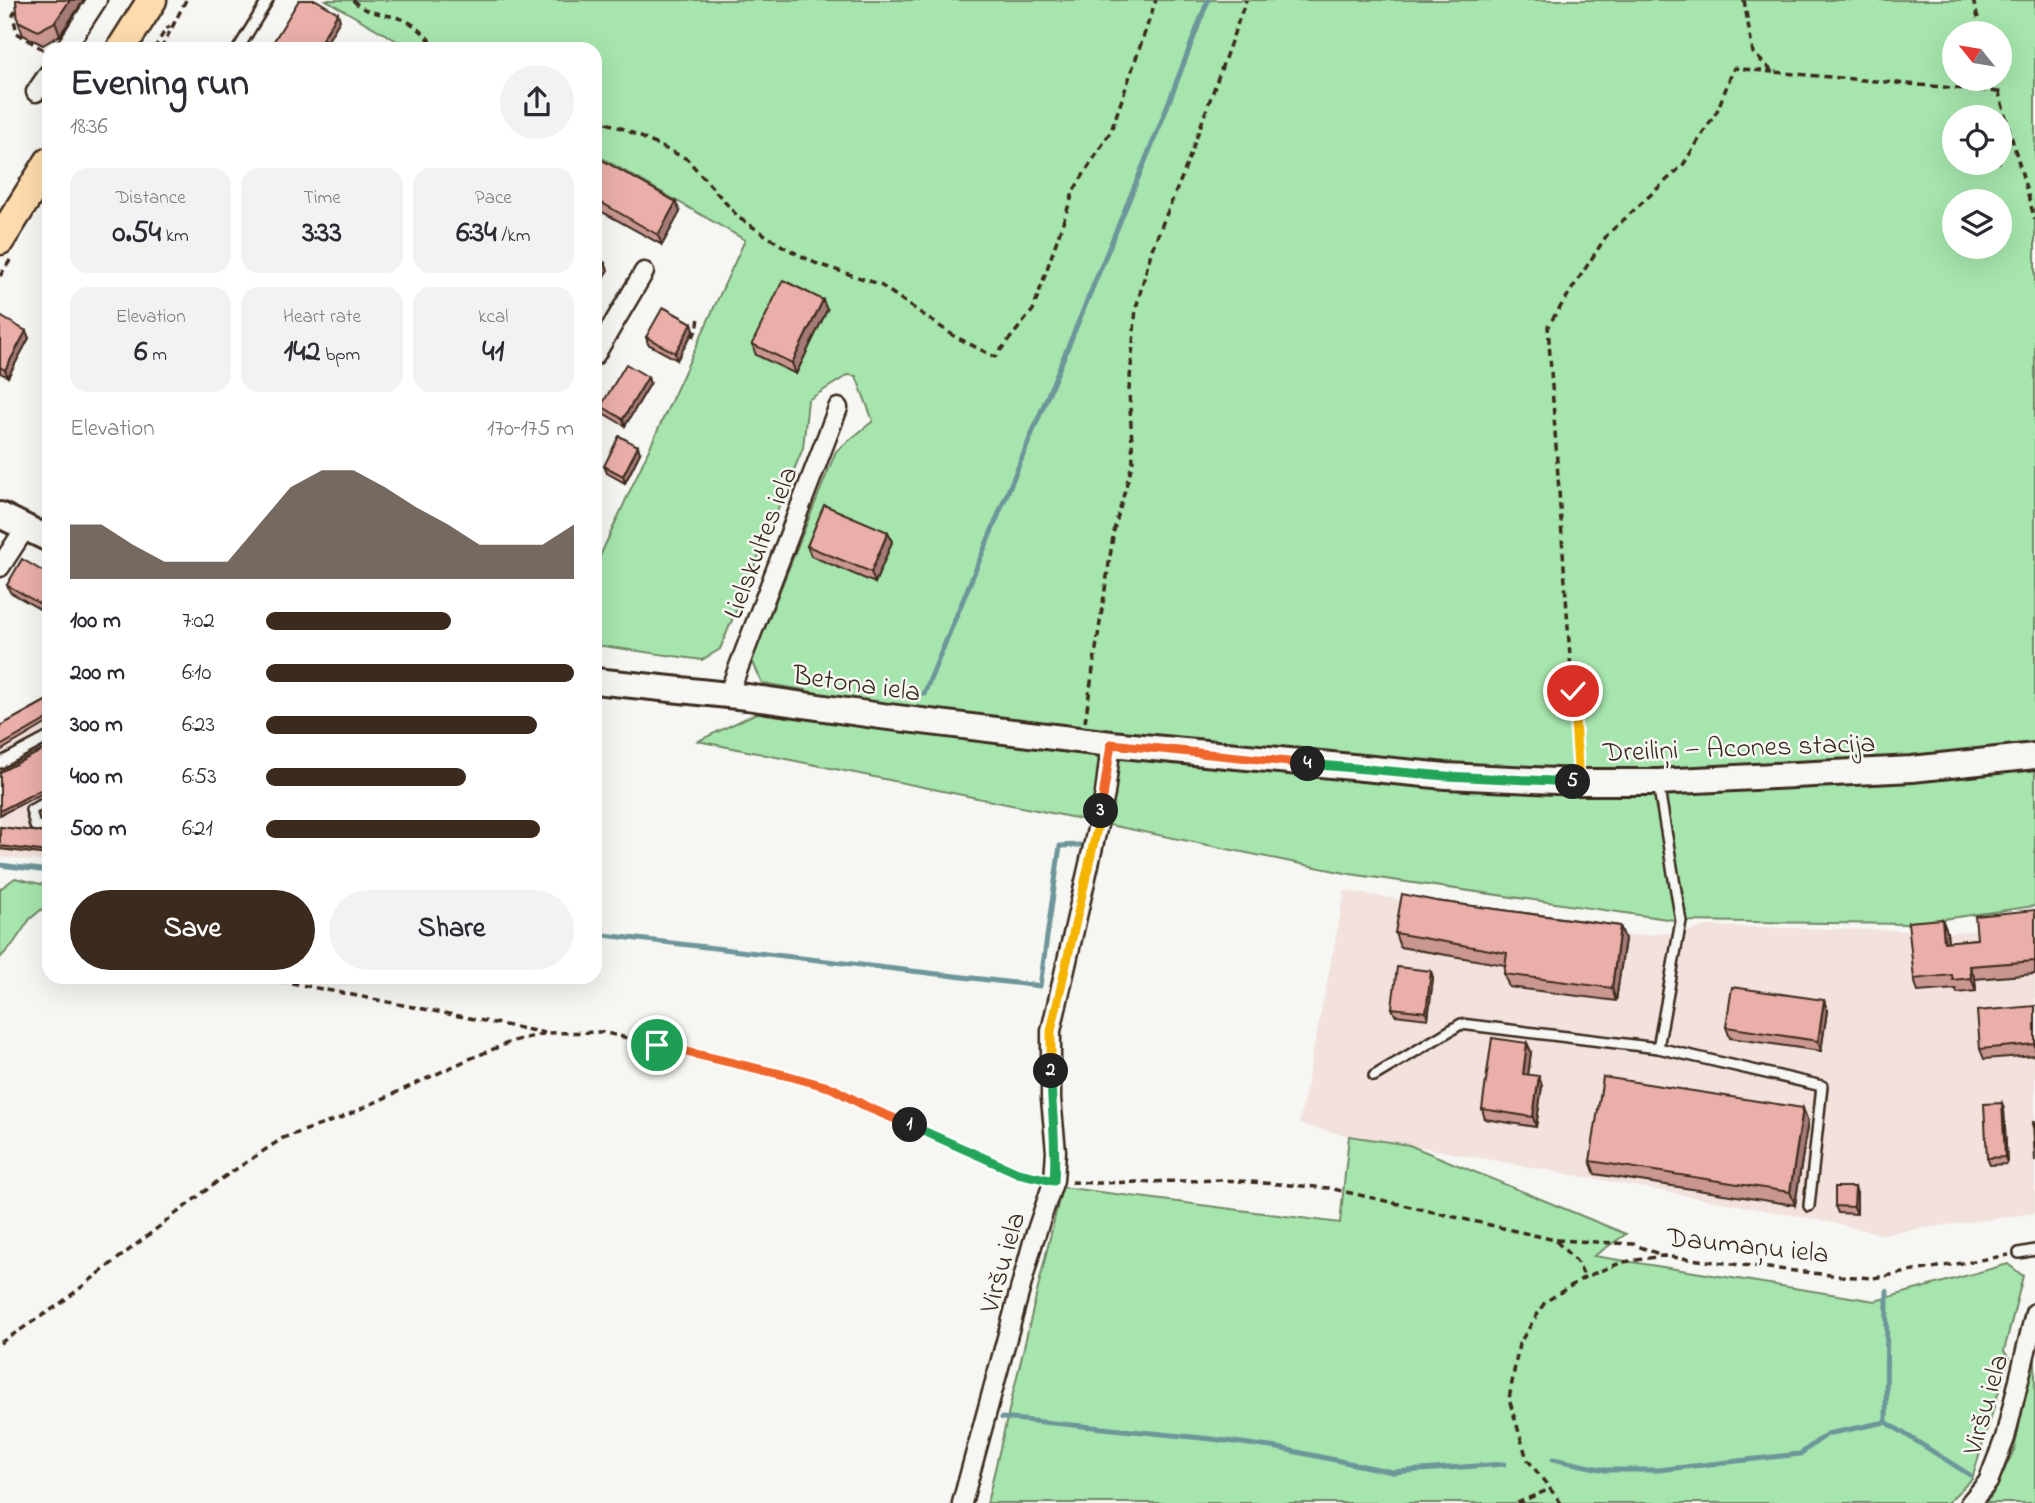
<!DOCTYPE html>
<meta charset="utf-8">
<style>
:root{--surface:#fff;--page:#f2f2f3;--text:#2b2b33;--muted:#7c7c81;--accent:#3b2a1e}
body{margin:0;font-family:"Indie Flower",sans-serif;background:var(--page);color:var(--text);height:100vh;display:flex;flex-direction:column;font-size:26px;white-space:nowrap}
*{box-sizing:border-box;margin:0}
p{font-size:23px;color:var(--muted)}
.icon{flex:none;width:38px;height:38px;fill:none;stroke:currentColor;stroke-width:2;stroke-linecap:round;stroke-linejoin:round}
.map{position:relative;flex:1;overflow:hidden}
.details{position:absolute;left:42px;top:42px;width:560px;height:942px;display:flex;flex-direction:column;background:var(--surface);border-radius:21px;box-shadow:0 7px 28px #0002}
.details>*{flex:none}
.needle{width:46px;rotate:300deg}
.tools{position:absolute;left:1942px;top:21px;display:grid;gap:14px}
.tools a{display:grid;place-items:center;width:70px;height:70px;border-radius:50%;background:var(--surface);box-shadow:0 7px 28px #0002;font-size:35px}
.pin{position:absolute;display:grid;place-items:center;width:60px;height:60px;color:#fff;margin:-30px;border:4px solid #fff;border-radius:50%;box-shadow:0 2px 7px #0007}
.km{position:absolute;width:35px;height:35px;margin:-18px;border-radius:50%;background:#222;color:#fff;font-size:19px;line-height:35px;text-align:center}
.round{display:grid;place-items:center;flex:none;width:74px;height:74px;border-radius:37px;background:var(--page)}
.summary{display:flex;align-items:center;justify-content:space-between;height:119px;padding:0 28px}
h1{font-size:38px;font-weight:700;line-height:52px}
.metrics{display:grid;grid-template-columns:repeat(3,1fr);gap:10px;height:119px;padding:7px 28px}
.metrics div{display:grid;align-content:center;border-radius:18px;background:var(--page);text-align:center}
.metrics b{font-size:30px;font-weight:700}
.metrics small{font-size:19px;font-weight:400}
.metrics p{font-size:19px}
.chart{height:196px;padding:14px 28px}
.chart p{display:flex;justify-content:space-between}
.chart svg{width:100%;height:126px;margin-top:7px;fill:var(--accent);opacity:.7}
.action{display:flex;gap:14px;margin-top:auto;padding:14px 28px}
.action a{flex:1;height:80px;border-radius:42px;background:var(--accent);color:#fff;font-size:28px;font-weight:700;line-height:80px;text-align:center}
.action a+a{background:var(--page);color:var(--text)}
ul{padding:0 28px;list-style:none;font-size:23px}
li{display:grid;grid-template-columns:112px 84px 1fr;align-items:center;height:52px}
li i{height:18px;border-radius:9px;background:var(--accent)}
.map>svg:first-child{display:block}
.built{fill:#f2e1dc}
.green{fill:#a6e5ad;stroke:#708866;stroke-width:2;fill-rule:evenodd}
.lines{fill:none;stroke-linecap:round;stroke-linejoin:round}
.stream{stroke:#6d969a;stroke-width:5}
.lane-casing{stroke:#3b2a1e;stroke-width:14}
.street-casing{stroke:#3b2a1e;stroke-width:23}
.secondary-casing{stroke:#3b2a1e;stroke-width:30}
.primary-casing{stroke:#3b2a1e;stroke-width:33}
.path{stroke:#3b2a1e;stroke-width:3.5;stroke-dasharray:7 5;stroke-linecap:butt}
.lane{stroke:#f6f6f2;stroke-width:9}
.street{stroke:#f6f6f2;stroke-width:18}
.secondary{stroke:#f6f6f2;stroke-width:24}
.primary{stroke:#fedbac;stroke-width:28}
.wall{fill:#c99690;stroke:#3b2a1e;stroke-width:2}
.shaded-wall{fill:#a47a76;stroke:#3b2a1e;stroke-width:2}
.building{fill:#eaafa8;stroke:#3b2a1e;stroke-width:2}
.split-1-casing{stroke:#fff;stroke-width:14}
.split-2-casing{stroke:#fff;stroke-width:14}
.split-3-casing{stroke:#fff;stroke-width:14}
.split-4-casing{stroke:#fff;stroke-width:14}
.split-5-casing{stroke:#fff;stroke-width:14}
.split-6-casing{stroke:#fff;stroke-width:14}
.split-1{stroke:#f0652b;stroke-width:9}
.split-2{stroke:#22a559;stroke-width:9}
.split-3{stroke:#f5b400;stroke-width:9}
.split-4{stroke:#f0652b;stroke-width:9}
.split-5{stroke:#22a559;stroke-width:9}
.split-6{stroke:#f5b400;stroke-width:9}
.labels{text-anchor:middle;stroke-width:5;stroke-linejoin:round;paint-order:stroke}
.street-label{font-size:28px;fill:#3b2a1e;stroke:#f6f6f2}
</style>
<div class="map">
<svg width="2035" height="1503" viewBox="0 0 2035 1503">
<rect width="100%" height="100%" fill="#f6f6f2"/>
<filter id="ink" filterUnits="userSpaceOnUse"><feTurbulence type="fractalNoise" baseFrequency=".0143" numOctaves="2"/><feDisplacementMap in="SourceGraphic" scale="14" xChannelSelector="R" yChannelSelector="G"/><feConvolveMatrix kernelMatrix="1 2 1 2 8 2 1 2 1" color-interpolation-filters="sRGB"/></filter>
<g filter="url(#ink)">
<!-- built -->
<path class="built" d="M49,701V862L0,857V729Z
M1345,891L1631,936L1685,932L1707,926L1914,931L1915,936L2035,925V1213L1881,1234L1830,1222L1409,1145L1349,1136L1299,1124Z"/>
<!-- green -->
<path class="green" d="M326,0H2035V906L1908,924L1681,921L1350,874L698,741L805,690L762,683L752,660L836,451L873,421L856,376L848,375L808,400L803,448L720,649L702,660L595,645V567L745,240L595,154V49H411ZM1955,33H2000V79H1955ZM1955,117H2000V163H1955ZM1955,201H2000V247H1955Z
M15,878L49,886V903L30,919L13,944L0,958V889Z
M1349,1136L1409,1145L1626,1234L1594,1256L1875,1301L2008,1264L2023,1276L2004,1351L2009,1358L1972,1479L1947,1503H987L1062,1187L1340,1223Z
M2035,1351V1503H1985L1991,1497L2014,1450Z"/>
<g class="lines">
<!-- stream -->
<path class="stream" d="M924,694L1160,125L1208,0
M0,865L49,871
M595,934L1040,986L1060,846L1080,845
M1887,1291L1886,1422L1970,1475
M1002,1418L1212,1439L1278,1448L1392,1472L1504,1464
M1553,1459L1605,1470H1658L1800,1454L1827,1434L1886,1422"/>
<defs>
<path id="lane" d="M238,49L268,0
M0,763L49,737
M49,801L31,810L35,826L49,827
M1658,1048L1822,1086L1809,1206
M1374,1076L1461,1024L1658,1048L1681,921L1658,783
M2019,1253L2035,1250"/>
<path id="street" d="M65,49L97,0
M36,92L49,73
M595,355L644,272
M0,567L26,527
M728,695L838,408
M962,1503L1033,1242L1054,1180L1056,1151L1051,1099V1031L1105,794L1111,744
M1970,1503L1988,1482L2005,1438L2035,1313"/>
<path id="secondary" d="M0,515L49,539
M595,681L747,697L881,716L1111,744L1446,776L1579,782H1658L1912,769L2035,756"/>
<path id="primary" d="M121,49L152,0
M0,240L49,162"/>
</defs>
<!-- lane casing -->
<use href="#lane" class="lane-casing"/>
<!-- street casing -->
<use href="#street" class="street-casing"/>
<!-- secondary casing -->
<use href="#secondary" class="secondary-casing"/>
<!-- primary casing -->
<use href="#primary" class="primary-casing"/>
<!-- path -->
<path class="path" d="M22,0L13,15L17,33L47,52
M353,0C365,15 387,13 404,20C419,26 427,37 437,49
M1744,0L1753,53L1773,72L1999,92
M1973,0L1982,33
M154,49L166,29L170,26
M161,49L186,0
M1995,79L2035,220
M595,119L624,129L687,159L739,218L784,247L815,263L879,284L954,336L995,357L1033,310L1074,190L1111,131L1156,0
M0,276L11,259
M693,337L698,325L699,316
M1085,722L1114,530L1133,461L1129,390L1136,308L1152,249L1184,172L1246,0
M1577,762L1548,326L1607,235L1683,165L1717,111L1734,68L1773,72
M256,976L545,1033
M1071,1182L1097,1183L1225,1180L1329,1188L1555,1240L1576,1261L1585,1277
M1556,1240L1633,1244L1661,1255
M0,1343L57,1306L218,1181L283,1138L341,1118L467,1060L513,1041L547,1033L602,1032L789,1076L832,1088L869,1108L918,1128L992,1163L1018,1173L1036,1177
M1517,1503L1550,1489
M1561,1503L1527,1459L1509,1399L1519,1344L1545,1302L1585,1277L1623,1262L1663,1256L1839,1276L1873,1278L2009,1255"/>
<!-- lane -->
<use href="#lane" class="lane"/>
<!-- street -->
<use href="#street" class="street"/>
<!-- secondary -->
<use href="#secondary" class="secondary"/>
<!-- primary -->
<use href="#primary" class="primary"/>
</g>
<!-- wall -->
<path class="wall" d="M16,0H84L60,35L43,45L23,35L18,21Z
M595,156L676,202L680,212L662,245L595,208Z
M827,310L796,374L756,355L752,344Z
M0,316L29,338L8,377L0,373Z
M692,323L694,330L677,360L648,344L646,337Z
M650,384L625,426L603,413L601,406Z
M640,453L625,483L607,473L604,466Z
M888,532L892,542L875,583L811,556L807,546Z
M49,575V600L43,611L10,592L7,585Z
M49,699V722L0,751V726Z
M49,747V790L0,815V772Z
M0,827L49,833V855L0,849Z
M1436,901L1620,926L1625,939L1616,1001L1509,987L1504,974L1505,965L1400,947L1395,933Z
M2035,910V974L1975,979L1976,991L1957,993L1956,989L1918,992L1914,979L1942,919L1947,932L1948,942L1977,939Z
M1431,971L1433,978L1428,1019L1395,1015L1392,1008Z
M1824,1000L1827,1011L1821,1051L1730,1038L1726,1027Z
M2035,1006V1055L1984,1059L1980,1049Z
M1527,1043L1531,1052L1528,1075L1542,1086L1536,1127L1485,1119L1482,1109Z
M2002,1103L2004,1110L2007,1164L1990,1165L1987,1158Z
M1808,1121L1795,1205L1595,1174L1590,1161Z
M1855,1187L1857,1194V1214L1838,1213L1835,1206Z"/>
<!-- shaded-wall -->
<path class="shaded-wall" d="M70,0H84L60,35L55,22Z
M338,13L340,20L323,49H316Z
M676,202L680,212L662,245L658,235Z
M605,263L608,270L595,292V281Z
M823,300L827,310L796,374L792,363Z
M692,323L694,330L677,360L675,353Z
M26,331L29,338L8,377L5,370Z
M648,377L650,384L625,426L623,419Z
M638,446L640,453L625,483L623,476Z
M597,485L600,492L595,501V489Z
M888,532L892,542L875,583L871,572Z
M49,589V600L43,611L40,604Z
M1942,919L1947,932L1949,955L1944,942Z
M1620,926L1625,939L1616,1001L1612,988Z
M1970,966L1975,979L1976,991L1971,978Z
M1431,971L1433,978L1428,1019L1426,1012Z
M1824,1000L1827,1011L1821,1051L1818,1041Z
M1527,1043L1531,1052L1527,1084L1523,1074Z
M1539,1076L1542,1086L1536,1127L1533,1117Z
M2002,1103L2004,1110L2007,1164L2005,1157Z
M1803,1108L1808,1121L1795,1205L1790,1192Z
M1855,1187L1857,1194V1214L1854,1207Z"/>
<!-- building -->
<path class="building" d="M16,0H70L55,22L38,31L18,21Z
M299,0H316L338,13L316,49H269Z
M595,156L676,202L658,235L595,199Z
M595,257L605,263L595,281Z
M783,280L823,300L792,363L752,344Z
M663,307L692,323L675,353L646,337Z
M0,316L26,331L5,370L0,367Z
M49,334V344L45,342Z
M626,364L648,377L623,419L601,406Z
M619,436L638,446L623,476L604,466Z
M824,505L888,532L871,572L807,546Z
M22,559L49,575V589L40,604L7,585Z
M49,699V718L0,746V726Z
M49,747V787L48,786L0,811V772Z
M0,827L49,833V852L0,846Z
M1402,894L1436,901L1620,926L1612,988L1504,974L1507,953L1395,933Z
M2035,910V961L1970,966L1971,978L1953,980L1952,975L1914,979L1908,922L1942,919L1944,942L1977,939L1975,916Z
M1397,967L1431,971L1426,1012L1392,1008Z
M1732,987L1824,1000L1818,1041L1726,1027Z
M2035,1006V1044L1980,1049L1977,1011Z
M1492,1038L1527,1043L1523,1074L1539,1076L1533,1117L1482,1109Z
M1603,1077L1803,1108L1790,1192L1590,1161Z
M2002,1103L2005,1157L1987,1158L1984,1104Z
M2033,1122H2035V1161Z
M1835,1187H1855L1854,1207L1835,1206Z"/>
</g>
<g class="lines" filter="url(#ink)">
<defs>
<path id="split-1" d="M657,1045L789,1076L832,1088L869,1108L910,1125"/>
<path id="split-2" d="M910,1125L1018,1173L1054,1181C1057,1144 1051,1108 1051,1071"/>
<path id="split-3" d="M1051,1071V1031L1101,811"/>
<path id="split-4" d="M1101,811L1111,744L1308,764"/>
<path id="split-5" d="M1308,764L1446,776L1573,782"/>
<path id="split-6" d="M1573,691L1579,782H1573"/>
</defs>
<!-- split-1 casing -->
<use href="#split-1" class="split-1-casing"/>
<!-- split-2 casing -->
<use href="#split-2" class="split-2-casing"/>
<!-- split-3 casing -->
<use href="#split-3" class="split-3-casing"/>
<!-- split-4 casing -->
<use href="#split-4" class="split-4-casing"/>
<!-- split-5 casing -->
<use href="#split-5" class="split-5-casing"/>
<!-- split-6 casing -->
<use href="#split-6" class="split-6-casing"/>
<!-- split-1 -->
<use href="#split-1" class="split-1"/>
<!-- split-2 -->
<use href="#split-2" class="split-2"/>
<!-- split-3 -->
<use href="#split-3" class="split-3"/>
<!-- split-4 -->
<use href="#split-4" class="split-4"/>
<!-- split-5 -->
<use href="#split-5" class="split-5"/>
<!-- split-6 -->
<use href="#split-6" class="split-6"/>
</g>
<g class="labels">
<!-- street labels -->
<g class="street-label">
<text transform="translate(759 542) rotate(-69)" y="10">Lielskultes iela</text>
<text transform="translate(857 682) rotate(8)" y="10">Betona iela</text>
<text transform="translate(1739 746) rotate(-2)" y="10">Dreiliņi — Acones stacija</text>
<text transform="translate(1748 1244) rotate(6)" y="10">Daumaņu iela</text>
<text transform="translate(1001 1262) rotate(-74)" y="10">Viršu iela</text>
<text transform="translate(1984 1404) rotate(-74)" y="10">Viršu iela</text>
</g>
</g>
</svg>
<div class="tools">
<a><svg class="needle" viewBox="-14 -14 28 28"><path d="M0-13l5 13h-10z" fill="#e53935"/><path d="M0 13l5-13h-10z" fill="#7c7c81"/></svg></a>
<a><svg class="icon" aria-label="locate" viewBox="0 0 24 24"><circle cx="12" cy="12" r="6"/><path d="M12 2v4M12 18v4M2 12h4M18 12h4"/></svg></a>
<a><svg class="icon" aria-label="layers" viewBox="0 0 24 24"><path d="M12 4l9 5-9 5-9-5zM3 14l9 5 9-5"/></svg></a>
</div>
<div class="pin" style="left:657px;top:1045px;background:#1e9e55"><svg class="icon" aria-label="arrive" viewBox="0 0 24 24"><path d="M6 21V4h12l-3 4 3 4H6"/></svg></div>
<div class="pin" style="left:1573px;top:691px;background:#d93025"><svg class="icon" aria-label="check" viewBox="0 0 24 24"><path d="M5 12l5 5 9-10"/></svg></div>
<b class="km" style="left:910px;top:1125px">1</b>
<b class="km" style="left:1051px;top:1071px">2</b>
<b class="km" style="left:1101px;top:811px">3</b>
<b class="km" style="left:1308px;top:764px">4</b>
<b class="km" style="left:1573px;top:782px">5</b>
<section class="details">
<div class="summary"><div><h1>Evening run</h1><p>18:36</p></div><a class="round"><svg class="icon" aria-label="share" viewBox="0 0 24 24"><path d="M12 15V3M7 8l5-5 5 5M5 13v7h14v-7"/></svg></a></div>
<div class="metrics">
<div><p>Distance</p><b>0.54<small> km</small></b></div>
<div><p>Time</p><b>3:33</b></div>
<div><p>Pace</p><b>6:34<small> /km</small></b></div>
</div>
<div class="metrics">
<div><p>Elevation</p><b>6<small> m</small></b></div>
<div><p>Heart rate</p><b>142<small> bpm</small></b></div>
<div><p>kcal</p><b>41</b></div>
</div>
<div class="chart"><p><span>Elevation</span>170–175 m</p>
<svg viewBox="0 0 160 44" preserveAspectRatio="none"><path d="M0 44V25L10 25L20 32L30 38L40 38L50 38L60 25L70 12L80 6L90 6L100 12L110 19L120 25L130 32L140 32L150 32L160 25V44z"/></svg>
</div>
<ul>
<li><b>100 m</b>7:02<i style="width:60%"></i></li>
<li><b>200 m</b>6:10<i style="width:100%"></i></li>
<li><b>300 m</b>6:23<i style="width:88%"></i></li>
<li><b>400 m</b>6:53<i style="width:65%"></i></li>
<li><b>500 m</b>6:21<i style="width:89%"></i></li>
</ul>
<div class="action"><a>Save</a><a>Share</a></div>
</section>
</div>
